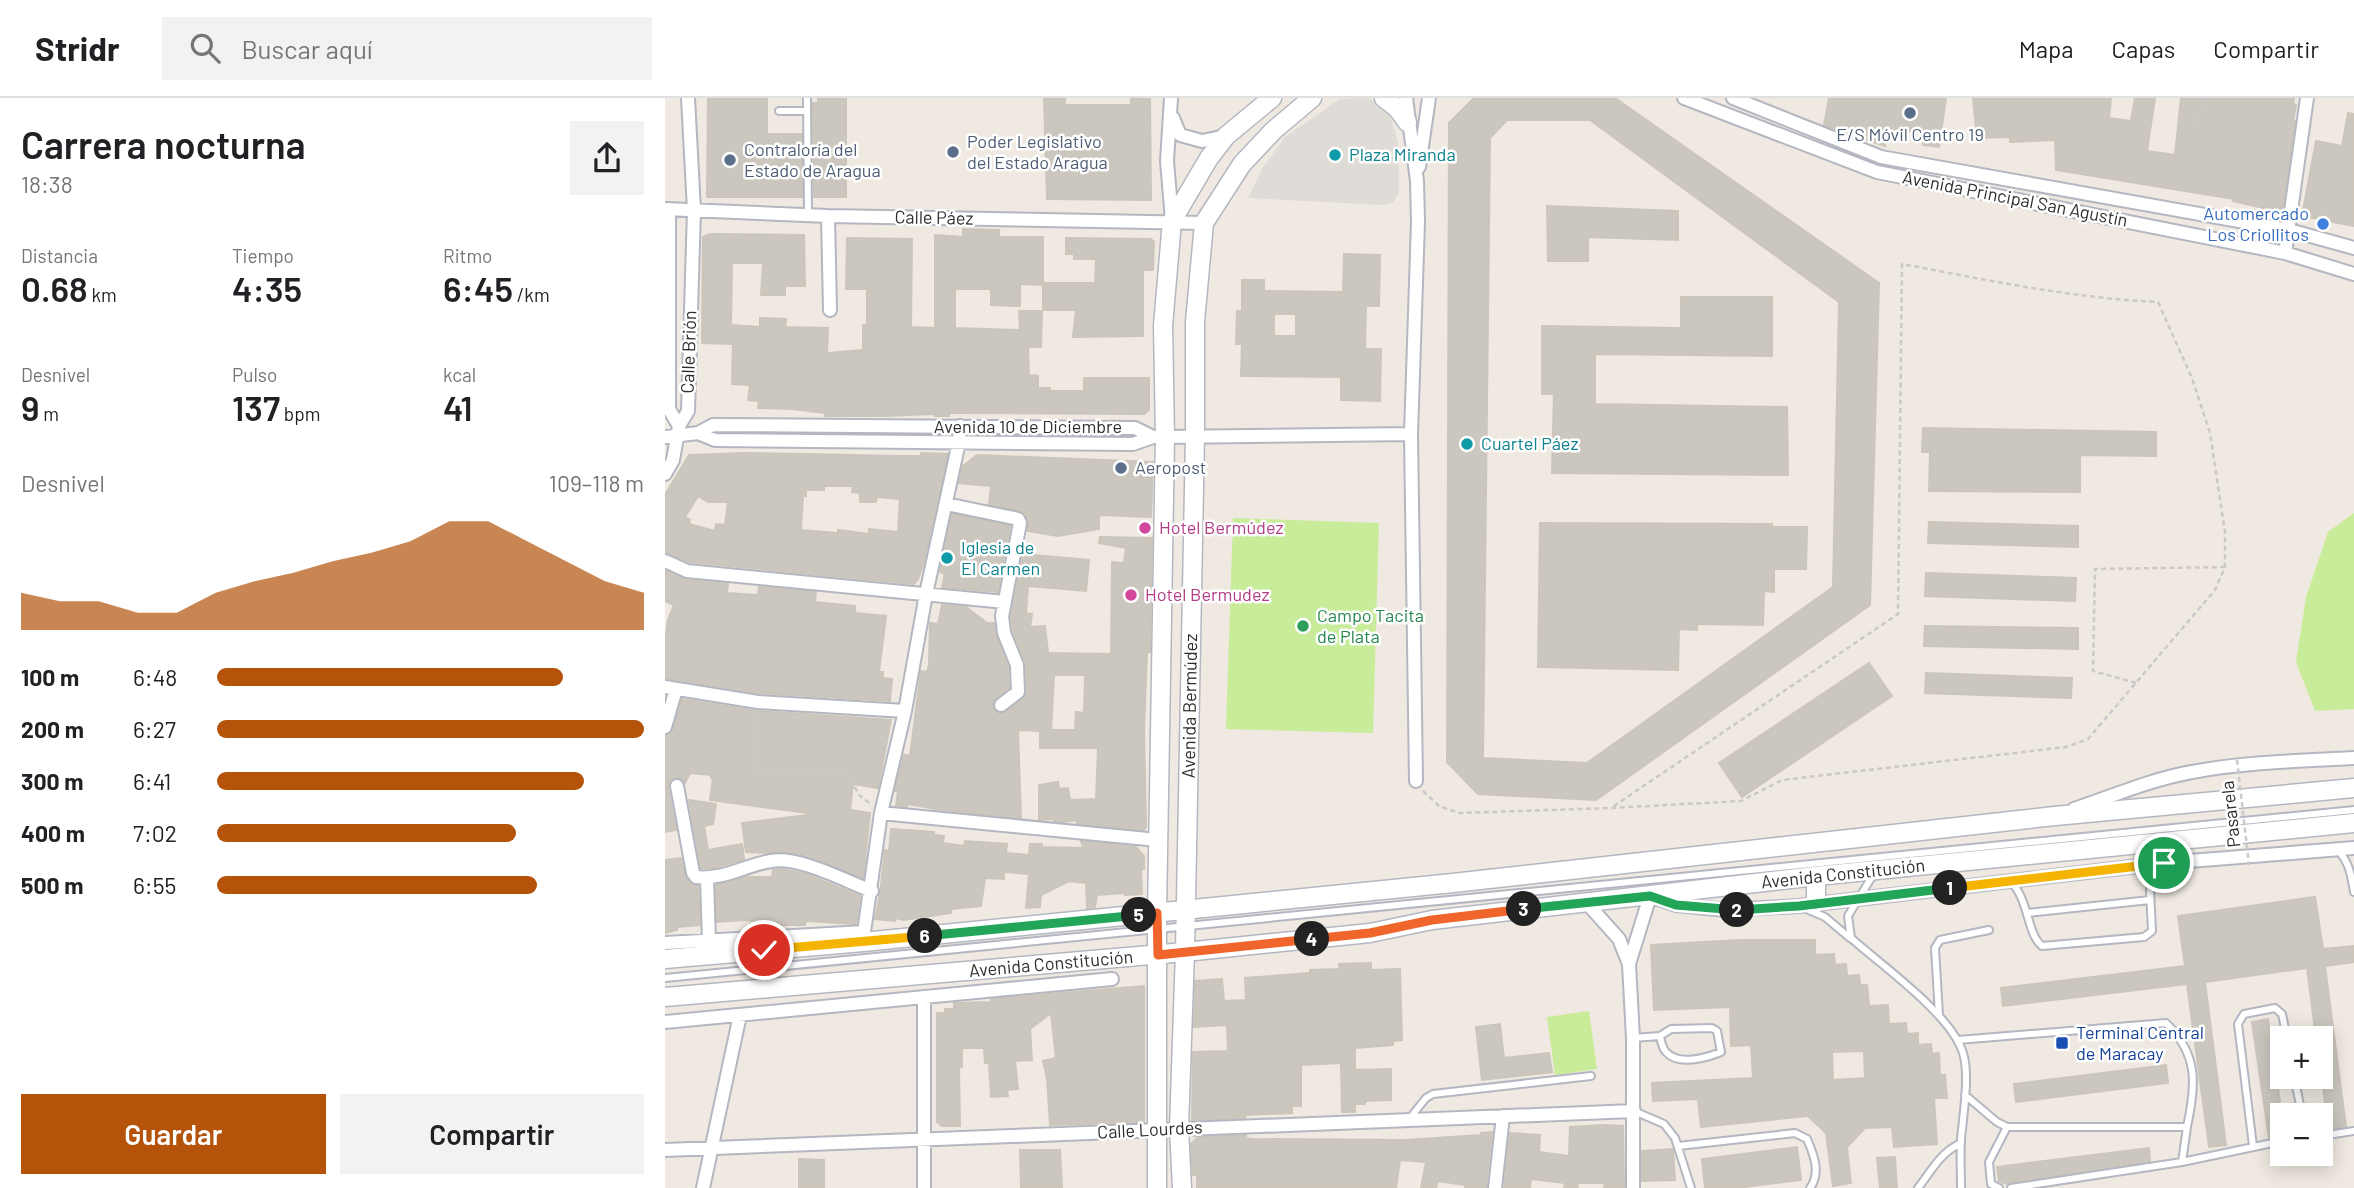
<!DOCTYPE html>
<html lang="es">
<meta charset="utf-8">
<style>
:root{--surface:#fff;--page:#f2f2f2;--text:#202124;--muted:#757577;--line:#e0e0e0;--accent:#b45309}
body{margin:0;font-family:Barlow,sans-serif;background:var(--page);color:var(--text);height:100vh;display:flex;flex-direction:column;font-size:26px;white-space:nowrap}
*{box-sizing:border-box;margin:0}
p{font-size:23px;color:var(--muted)}
.icon{flex:none;width:38px;height:38px;fill:none;stroke:currentColor;stroke-width:2;stroke-linecap:round;stroke-linejoin:round}
.map{position:relative;flex:1;overflow:hidden}
.details{display:flex;flex-direction:column;background:var(--surface);width:665px}
.details>*{flex:none}
.buttons{position:absolute;left:1605px;top:928px;display:grid;gap:14px}
.buttons a{display:grid;place-items:center;width:63px;height:63px;border-radius:0px;background:var(--surface);box-shadow:0 4px 18px #0003;font-size:35px}
.pin{position:absolute;display:grid;place-items:center;width:60px;height:60px;color:#fff;margin:-30px;border:4px solid #fff;border-radius:50%;box-shadow:0 2px 7px #0007}
.km{position:absolute;width:35px;height:35px;margin:-18px;border-radius:50%;background:#222;color:#fff;font-size:19px;line-height:35px;text-align:center}
.round{display:grid;place-items:center;flex:none;width:74px;height:74px;border-radius:0px;background:var(--page)}
.overview{display:flex;align-items:center;justify-content:space-between;height:119px;padding:0 21px}
h1{font-size:38px;font-weight:600;line-height:52px}
.stats{display:grid;grid-template-columns:repeat(3,1fr);gap:10px;height:119px;padding:7px 21px}
.stats div{display:grid;align-content:center}
.stats b{font-size:35px;font-weight:600}
.stats small{font-size:19px;font-weight:400}
.stats p{font-size:19px}
.chart{height:196px;padding:14px 21px}
.chart p{display:flex;justify-content:space-between}
.chart svg{width:100%;height:126px;margin-top:7px;fill:var(--accent);opacity:.7}
.cta{display:flex;gap:14px;margin-top:auto;padding:14px 21px}
.cta a{flex:1;height:80px;border-radius:0px;background:var(--accent);color:#fff;font-size:28px;font-weight:600;line-height:80px;text-align:center}
.cta a+a{background:var(--page);color:var(--text)}
ul{padding:0 21px;list-style:none;font-size:23px}
li{display:grid;grid-template-columns:112px 84px 1fr;align-items:center;height:52px}
li i{height:18px;border-radius:9px;background:var(--accent)}
header{display:flex;align-items:center;gap:42px;box-sizing:border-box;height:98px;padding:0 35px;background:var(--surface);border-bottom:2px solid var(--line)}
header strong{font-size:33px}
nav{display:flex;gap:38px;margin-inline-start:auto;font-size:24px}
.search{width:490px;height:63px;background:var(--page);display:flex;align-items:center;gap:18px;box-sizing:border-box;padding:0 24px;border-radius:0px;color:var(--muted);font-size:26px}
main{display:flex;flex:1;min-height:0}
.map>svg:first-child{display:block}
.pitch{fill:#c9ec9a}
.plaza{fill:#dfdcd8}
.building{fill:#cbc7bf;stroke:#cbc5ba;stroke-width:2;fill-rule:evenodd}
.lines{fill:none;stroke-linecap:round;stroke-linejoin:round}
.lane-casing{stroke:#b4b7c1;stroke-width:10}
.street-casing{stroke:#b4b7c1;stroke-width:16}
.secondary-casing{stroke:#b4b7c1;stroke-width:21}
.path{stroke:#c9c9c9;stroke-width:2.5;stroke-dasharray:5 3.5;stroke-linecap:butt}
.lane{stroke:#fff;stroke-width:6}
.street{stroke:#fff;stroke-width:12}
.secondary{stroke:#fff;stroke-width:18}
.path-bridge{stroke:#c9c9c9;stroke-width:2.5;stroke-dasharray:5 3.5;stroke-linecap:butt}
.split-1-casing{stroke:#fff;stroke-width:14}
.split-2-casing{stroke:#fff;stroke-width:14}
.split-3-casing{stroke:#fff;stroke-width:14}
.split-4-casing{stroke:#fff;stroke-width:14}
.split-5-casing{stroke:#fff;stroke-width:14}
.split-6-casing{stroke:#fff;stroke-width:14}
.split-7-casing{stroke:#fff;stroke-width:14}
.split-1{stroke:#f5b400;stroke-width:9}
.split-2{stroke:#22a559;stroke-width:9}
.split-3{stroke:#22a559;stroke-width:9}
.split-4{stroke:#f0652b;stroke-width:9}
.split-5{stroke:#f0652b;stroke-width:9}
.split-6{stroke:#22a559;stroke-width:9}
.split-7{stroke:#f5b400;stroke-width:9}
.service-dot{fill:#5c6f8a;stroke:#fff;stroke-width:2.5}
.culture-dot{fill:#0f9aa8;stroke:#fff;stroke-width:2.5}
.shop-dot{fill:#3f7fe0;stroke:#fff;stroke-width:2.5}
.hotel-dot{fill:#d1479c;stroke:#fff;stroke-width:2.5}
.leisure-dot{fill:#2e9e5b;stroke:#fff;stroke-width:2.5}
.transit-dot{fill:#1a4fb4;stroke:#fff;stroke-width:2.5}
.labels{text-anchor:middle;stroke-width:5;stroke-linejoin:round;paint-order:stroke}
.service-label{font-size:18px;fill:#4e5e75;stroke:#fff;text-anchor:start}
.culture-label{font-size:18px;fill:#0d838f;stroke:#fff;text-anchor:start}
.street-label{font-size:18px;fill:#2e2e2e;stroke:#fff}
.shop-label{font-size:18px;fill:#366cbe;stroke:#fff;text-anchor:end}
.hotel-label{font-size:18px;fill:#b23c85;stroke:#fff;text-anchor:start}
.leisure-label{font-size:18px;fill:#27864d;stroke:#fff;text-anchor:start}
.transit-label{font-size:18px;fill:#164399;stroke:#fff;text-anchor:start}
</style>
<header>
<strong>Stridr</strong>
<div class="search"><svg class="icon" aria-label="search" viewBox="0 0 24 24"><circle cx="10" cy="10" r="6"/><path d="M15 15l6 6"/></svg>Buscar aquí</div>
<nav><a>Mapa</a><a>Capas</a><a>Compartir</a></nav>
</header>
<main>
<section class="details">
<div class="overview"><div><h1>Carrera nocturna</h1><p>18:38</p></div><a class="round"><svg class="icon" aria-label="share" viewBox="0 0 24 24"><path d="M12 15V3M7 8l5-5 5 5M5 13v7h14v-7"/></svg></a></div>
<div class="stats">
<div><p>Distancia</p><b>0.68<small> km</small></b></div>
<div><p>Tiempo</p><b>4:35</b></div>
<div><p>Ritmo</p><b>6:45<small> /km</small></b></div>
</div>
<div class="stats">
<div><p>Desnivel</p><b>9<small> m</small></b></div>
<div><p>Pulso</p><b>137<small> bpm</small></b></div>
<div><p>kcal</p><b>41</b></div>
</div>
<div class="chart"><p><span>Desnivel</span>109–118 m</p>
<svg viewBox="0 0 160 44" preserveAspectRatio="none"><path d="M0 44V31L10 34L20 34L30 38L40 38L50 31L60 27L70 24L80 20L90 17L100 13L110 6L120 6L130 13L140 20L150 27L160 31V44z"/></svg>
</div>
<ul>
<li><b>100 m</b>6:48<i style="width:81%"></i></li>
<li><b>200 m</b>6:27<i style="width:100%"></i></li>
<li><b>300 m</b>6:41<i style="width:86%"></i></li>
<li><b>400 m</b>7:02<i style="width:70%"></i></li>
<li><b>500 m</b>6:55<i style="width:75%"></i></li>
</ul>
<div class="cta"><a>Guardar</a><a>Compartir</a></div>
</section>
<div class="map">
<svg width="1689" height="1090" viewBox="0 0 1689 1090">
<rect width="100%" height="100%" fill="#efe9e1"/>
<!-- pitch -->
<path class="pitch" d="M1689,415V611L1650,613L1631,564L1641,499L1663,434Z
M568,420L714,425L708,635L561,631Z
M924,913L932,971L890,977L882,919Z"/>
<!-- plaza -->
<path class="plaza" d="M702,0L712,3L724,15L733,44L734,95L728,105L718,107L583,100L598,69L620,39L675,1Z"/>
<!-- building -->
<path class="building" d="M43,0H102V36H137V99H42Z
M153,0H181V99H149L148,5H153Z
M379,0H400V7H466V0H485L486,102L382,101Z
M809,0H950L1214,185L1205,507L931,702L813,696L782,664L784,25ZM842,22H925L1174,204L1168,489L922,665L818,660L825,40Z
M1164,0H1281L1274,49L1258,47L1260,35L1220,31V48L1159,27Z
M1308,0H1446L1444,20L1466,23L1470,0H1490L1482,53L1510,57L1516,0H1629L1628,6L1631,7L1628,23H1630L1617,114L1568,103L1569,101L1391,72L1390,42L1345,44V39L1312,40Z
M1683,15L1689,16V128L1637,118L1651,43L1677,48Z
M882,108L1013,113V142L923,139V163H883Z
M298,131L334,132V139H378V185H430L431,161H409V156H401V140L486,141L489,144L488,172H478V238L408,239L411,212H378V187L355,186V208L326,207V191H290V230L355,232L354,213H377L376,249H363L364,277L373,278V290H385V293H419V280H484V312L479,316L294,315H284V318H270L269,316L220,318H160V315L127,311L93,310L94,303L83,302L85,287L67,286L68,246L37,245L38,139L45,136L139,137L140,188H120V197H96L98,165H67L66,227L95,229V220L121,221L120,229L163,230L162,255L198,252V227H202V191H181L182,140L247,141L246,229L270,230V137L298,139Z
M679,156L715,157L714,208H701L700,251H716L715,303L676,302V279L576,278L577,246H571L572,213H577V182H599V193L678,194ZM609,216H631V238H609Z
M1016,199H1107V258L930,256V306L1122,309L1123,377L887,375L889,296H877V228L1016,230Z
M1258,330L1491,334V358L1415,357V394L1264,393L1265,354H1257Z
M79,355L241,358H256V355L283,356L258,468L253,481L249,486L24,464L0,454V397L24,357ZM159,388H188L187,394L195,395V404H211L212,399L235,401L233,434L204,431V436L173,432V435L136,432L138,397L141,398V392H159ZM33,398L43,404H63L60,427L51,426L50,433L24,426L25,422L20,419Z
M312,357L488,364L486,419L434,417V431L393,438L362,433L363,422L358,414L324,406L326,388L294,385L298,368Z
M287,416L345,428L342,447L320,451L340,454L333,494L277,489L280,476L275,474Z
M1264,424L1413,428V449L1263,445Z
M875,425L1107,426V429H1142L1141,471H1109V494L1099,493L1098,527L1032,526V532L1014,531L1013,572L873,569Z
M435,439L487,440L485,554H482L479,631L481,729L479,732L412,725V722L398,724L389,723V721L374,722V687L393,684L394,691L403,690L405,702L431,701L433,650H375V633L353,632L356,720L276,712L243,706L242,709L231,708L233,694L230,693L239,657L245,658L256,573L262,574L264,567L265,525L273,526L277,507L301,509L322,525H329L331,538L343,569L344,590L330,601L327,609L333,615L341,614L358,601L362,594L361,566L348,533L346,518L358,456L424,462L421,493L363,488L361,515L367,516L365,529L380,528L383,555L446,556L447,464L459,465L461,450L434,445ZM389,577H420L419,615L411,614L410,632H386Z
M0,473L21,482L63,486L62,495L93,497L94,489L151,494L150,504L190,508V515L221,518L214,574H218V580L227,581L225,603L94,595L0,580V542L3,522L9,507L0,503Z
M1261,475L1411,480L1410,503L1260,498Z
M1260,528L1413,530V551L1259,548Z
M1204,565L1227,598L1077,699L1054,665Z
M1261,575L1407,580L1406,600L1260,595Z
M17,601L92,613L226,622L213,690L188,686L185,712L205,715L198,780L132,756L81,754L77,725L143,717V715L45,702L48,680H46V677L25,675L20,685L14,680L6,682L3,690L11,732L0,734V638L8,632Z
M24,702L51,706L48,726L39,728L43,752L77,746L79,761L50,770H36Z
M226,731L269,734V737L279,738L278,745L299,748L300,743L342,746L341,755L364,757L365,746H377V749L418,750L416,743L471,749L479,758V771H476L477,796L460,797V795L432,797L430,809L422,810L421,785L404,783L376,797L375,809L361,810L364,776L339,774V781L320,780L316,808L286,811V815L239,822L231,820L230,823L210,821L215,796L220,752L224,753Z
M16,760L21,780L26,786L33,788L35,827L12,829V832L0,835V762Z
M117,771L141,776L195,798L191,826L140,823V827H113V830L99,831L100,824L81,822L52,824L51,787L82,779H107L108,772Z
M1650,799L1658,851L1689,848V864L1660,868L1681,1029L1663,1031L1656,972V940H1651L1642,870L1540,884L1561,1047L1544,1049L1522,886L1338,908L1336,890L1520,868L1513,818Z
M1075,842H1150V857L1169,856L1170,867L1181,866L1182,878L1194,877L1195,887H1202L1204,908L1223,907L1224,926L1241,925L1242,936L1253,935V947L1266,946L1267,956L1274,955L1275,977H1280L1282,1000H1269L1272,1046L1229,1049L1227,1029L1200,1030L1182,1049L1186,1085L1168,1088L1161,1035L1143,1018L1036,1029L1033,1001L988,1003L987,985L1088,980L1086,947L1066,948L1065,909L989,912L986,847ZM1199,953L1200,980L1168,982L1167,954Z
M706,865V872L735,871L737,942L728,943V947L690,950V972L726,971V1002L700,1003V1006H690V1014H677L676,965L636,967V1008H627V1015L580,1017V1020L527,1022L528,954L563,953L562,927L529,929L530,883L557,881L559,903L581,902L580,880L645,875V872L675,871L674,866Z
M479,888V1024L385,1027L382,980L378,963L391,960L386,915L365,931L367,962L350,963L353,991L342,992L343,998L326,999L324,965H320L319,950H297V969H294L295,1028H277L272,1024V915H280V911H289V905L326,904V901Z
M1603,921L1617,1018V1037L1604,1040L1587,924Z
M835,926L839,960L884,955L887,974L817,982L811,929Z
M1501,967L1503,985L1351,1004L1349,986Z
M939,1027L958,1028L959,1089H939L940,1085H912L913,1090H899L900,1085L866,1081L865,1090H839L845,1035L875,1037L874,1054L904,1058L905,1029Z
M827,1034L821,1090H800V1087L773,1083L771,1090H756L761,1064L735,1062L731,1090H532V1077H528L526,1046L533,1039L581,1037V1040L586,1041L740,1042L816,1037V1035Z
M1132,1049L1136,1082L1071,1090H1040L1037,1061Z
M1484,1050L1485,1063L1342,1086L1334,1083L1332,1069Z
M1008,1051L1010,1082L977,1083V1053Z
M355,1052H395L397,1090H356Z
M1230,1059L1232,1090H1215L1212,1060Z
M134,1061L159,1062V1090H134Z"/>
<g class="lines">
<defs>
<path id="lane" d="M142,0L143,117
M114,13H142
M1673,752C1685,766 1686,777 1689,794
M1208,777L1183,818L1186,840C1217,868 1286,916 1298,955C1305,977 1298,1018 1296,1041C1295,1057 1296,1074 1296,1090
M1347,785C1364,803 1362,836 1377,848L1479,839L1487,833L1485,792L1498,766
M1139,810L1160,819L1185,840
M1363,815L1485,802
M0,880L1689,712
M1274,917L1270,850L1275,842L1324,832
M968,940L995,938L1006,931L1047,930L1052,933L1056,954C1041,960 1013,968 1001,954C997,950 996,943 995,938
M1293,942L1501,925C1534,957 1531,987 1522,1029
M1629,978L1637,1017
M1300,997L1332,1024L1342,1029H1522L1517,1064
M969,1013L999,1026L1010,1040L1026,1090
M745,1020L761,1000L768,996L926,978
M1656,1038L1689,1033
M1013,1048L1130,1035L1142,1041C1149,1057 1156,1075 1145,1090
M1588,1048L1573,926L1579,916L1610,910L1617,916L1622,940
M1253,1090C1267,1072 1275,1055 1296,1045
M1334,1090L1326,1086L1324,1064L1342,1029
M1346,1090L1517,1064L1617,1043"/>
<path id="street" d="M506,0L502,63L507,122
M741,0L752,83L753,124L746,336L751,683
M1019,0L1212,74L1620,155L1689,176
M1068,0L1216,59L1624,132L1689,150
M508,20L515,37L537,43L561,38
M754,69L764,0
M0,111L163,118L539,125
M4,111V311L14,328
M163,118L165,212
M1620,155L1642,0
M33,335L50,342L468,346L488,339H500L746,336
M0,339L33,335L48,327L470,330L488,339
M0,376L8,362L14,328L23,313L29,112L23,0
M281,406L353,421L355,425L337,518L339,535L352,567L353,594L336,607
M0,463L22,473L340,504
M0,589L93,604L240,613
M0,629L11,591
M12,688L28,775L31,779C60,782 80,767 106,763C135,758 180,783 207,793
M1409,711C1448,698 1487,681 1527,674C1580,664 1635,663 1689,660
M216,715L493,742
M42,780L44,844
M921,804L954,841L964,866L968,940V1090
M0,845L199,834L216,715L240,613L261,496L294,344L295,328
M964,866L985,798L1011,807L1062,812L1134,808L1499,765L1689,750
M0,924L447,881
M0,1052L969,1013
M38,1090L75,917
M259,1090V899
M830,1090L838,1018"/>
<path id="secondary" d="M719,0L732,10L742,24
M1151,805V778
M0,861L198,844L788,785L1390,718L1689,690
M0,899L520,854L705,835L767,822L1151,778L1689,725
M492,1090V815L500,339L498,228L507,123L544,60L561,38L607,0
M517,1090L514,1030L520,854L530,338V224L539,125L577,66L609,32L647,0"/>
</defs>
<!-- lane casing -->
<use href="#lane" class="lane-casing"/>
<!-- street casing -->
<use href="#street" class="street-casing"/>
<!-- secondary casing -->
<use href="#secondary" class="secondary-casing"/>
<!-- path -->
<path class="path" d="M1534,30L1536,0
M1471,585L1428,573L1430,471L1560,469
M93,618L91,670L94,675L140,673L183,676L194,697L206,706
M758,693L774,708L794,715L946,710L1076,703L1117,682L1401,649L1423,641L1550,492L1560,469V434L1545,335L1527,280L1493,204C1406,200 1322,182 1237,166L1233,516L946,710"/>
<!-- lane -->
<use href="#lane" class="lane"/>
<!-- street -->
<use href="#street" class="street"/>
<!-- secondary -->
<use href="#secondary" class="secondary"/>
<!-- path-bridge -->
<path class="path-bridge" d="M1572,662L1584,767"/>
</g>
<g class="lines">
<defs>
<path id="split-1" d="M1285,790L1499,765"/>
<path id="split-2" d="M1072,812L1134,808L1285,790"/>
<path id="split-3" d="M859,811L985,798L1011,807L1072,812"/>
<path id="split-4" d="M647,841L705,835L767,822L859,811"/>
<path id="split-5" d="M474,817L492,815L493,857L647,841"/>
<path id="split-6" d="M260,838L474,817"/>
<path id="split-7" d="M99,852L260,838"/>
</defs>
<!-- split-1 casing -->
<use href="#split-1" class="split-1-casing"/>
<!-- split-2 casing -->
<use href="#split-2" class="split-2-casing"/>
<!-- split-3 casing -->
<use href="#split-3" class="split-3-casing"/>
<!-- split-4 casing -->
<use href="#split-4" class="split-4-casing"/>
<!-- split-5 casing -->
<use href="#split-5" class="split-5-casing"/>
<!-- split-6 casing -->
<use href="#split-6" class="split-6-casing"/>
<!-- split-7 casing -->
<use href="#split-7" class="split-7-casing"/>
<!-- split-1 -->
<use href="#split-1" class="split-1"/>
<!-- split-2 -->
<use href="#split-2" class="split-2"/>
<!-- split-3 -->
<use href="#split-3" class="split-3"/>
<!-- split-4 -->
<use href="#split-4" class="split-4"/>
<!-- split-5 -->
<use href="#split-5" class="split-5"/>
<!-- split-6 -->
<use href="#split-6" class="split-6"/>
<!-- split-7 -->
<use href="#split-7" class="split-7"/>
</g>
<!-- markers -->
<g class="service-dot">
<circle cx="1245" cy="15" r="7"/>
<circle cx="288" cy="54" r="7"/>
<circle cx="65" cy="62" r="7"/>
<circle cx="456" cy="370" r="7"/>
</g>
<g class="culture-dot">
<circle cx="670" cy="57" r="7"/>
<circle cx="802" cy="346" r="7"/>
<circle cx="282" cy="460" r="7"/>
</g>
<circle class="shop-dot" cx="1658" cy="126" r="7"/>
<g class="hotel-dot">
<circle cx="480" cy="430" r="7"/>
<circle cx="466" cy="497" r="7"/>
</g>
<circle class="leisure-dot" cx="638" cy="528" r="7"/>
<rect class="transit-dot" x="1390" y="938" width="14" height="14" rx="3.5"/>
<g class="labels">
<!-- service labels -->
<g class="service-label">
<text x="1245" y="43" text-anchor="middle">E/S Móvil Centro 19</text>
<text x="302" y="50">Poder Legislativo<tspan x="302" dy="21">del Estado Aragua</tspan></text>
<text x="79" y="58">Contraloría del<tspan x="79" dy="21">Estado de Aragua</tspan></text>
<text x="470" y="376">Aeropost</text>
</g>
<!-- culture labels -->
<g class="culture-label">
<text x="684" y="63">Plaza Miranda</text>
<text x="816" y="352">Cuartel Páez</text>
<text x="296" y="456">Iglesia de<tspan x="296" dy="21">El Carmen</tspan></text>
</g>
<!-- street labels -->
<g class="street-label">
<text transform="translate(1350 101) rotate(11)" y="6">Avenida Principal San Agustín</text>
<text transform="translate(269 120) rotate(1)" y="6">Calle Páez</text>
<text transform="translate(24 254) rotate(-88)" y="6">Calle Brión</text>
<text x="363" y="335">Avenida 10 de Diciembre</text>
<text transform="translate(525 608) rotate(-89)" y="6">Avenida Bermúdez</text>
<text transform="translate(1566 716) rotate(-96)" y="6">Pasarela</text>
<text transform="translate(1178 776) rotate(-6)" y="6">Avenida Constitución</text>
<text transform="translate(386 866) rotate(-5)" y="6">Avenida Constitución</text>
<text transform="translate(485 1032) rotate(-3)" y="6">Calle Lourdes</text>
</g>
<!-- shop labels -->
<g class="shop-label">
<text x="1644" y="122">Automercado<tspan x="1644" dy="21">Los Criollitos</tspan></text>
</g>
<!-- hotel labels -->
<g class="hotel-label">
<text x="494" y="436">Hotel Bermúdez</text>
<text x="480" y="503">Hotel Bermudez</text>
</g>
<!-- leisure labels -->
<g class="leisure-label">
<text x="652" y="524">Campo Tacita<tspan x="652" dy="21">de Plata</tspan></text>
</g>
<!-- transit labels -->
<g class="transit-label">
<text x="1411" y="941">Terminal Central<tspan x="1411" dy="21">de Maracay</tspan></text>
</g>
</g>
</svg>
<div class="buttons">
<a>+</a>
<a>−</a>
</div>
<div class="pin" style="left:1499px;top:765px;background:#1e9e55"><svg class="icon" aria-label="arrive" viewBox="0 0 24 24"><path d="M6 21V4h12l-3 4 3 4H6"/></svg></div>
<div class="pin" style="left:99px;top:852px;background:#d93025"><svg class="icon" aria-label="check" viewBox="0 0 24 24"><path d="M5 12l5 5 9-10"/></svg></div>
<b class="km" style="left:1285px;top:790px">1</b>
<b class="km" style="left:1072px;top:812px">2</b>
<b class="km" style="left:859px;top:811px">3</b>
<b class="km" style="left:647px;top:841px">4</b>
<b class="km" style="left:474px;top:817px">5</b>
<b class="km" style="left:260px;top:838px">6</b>
</div>
</main>
